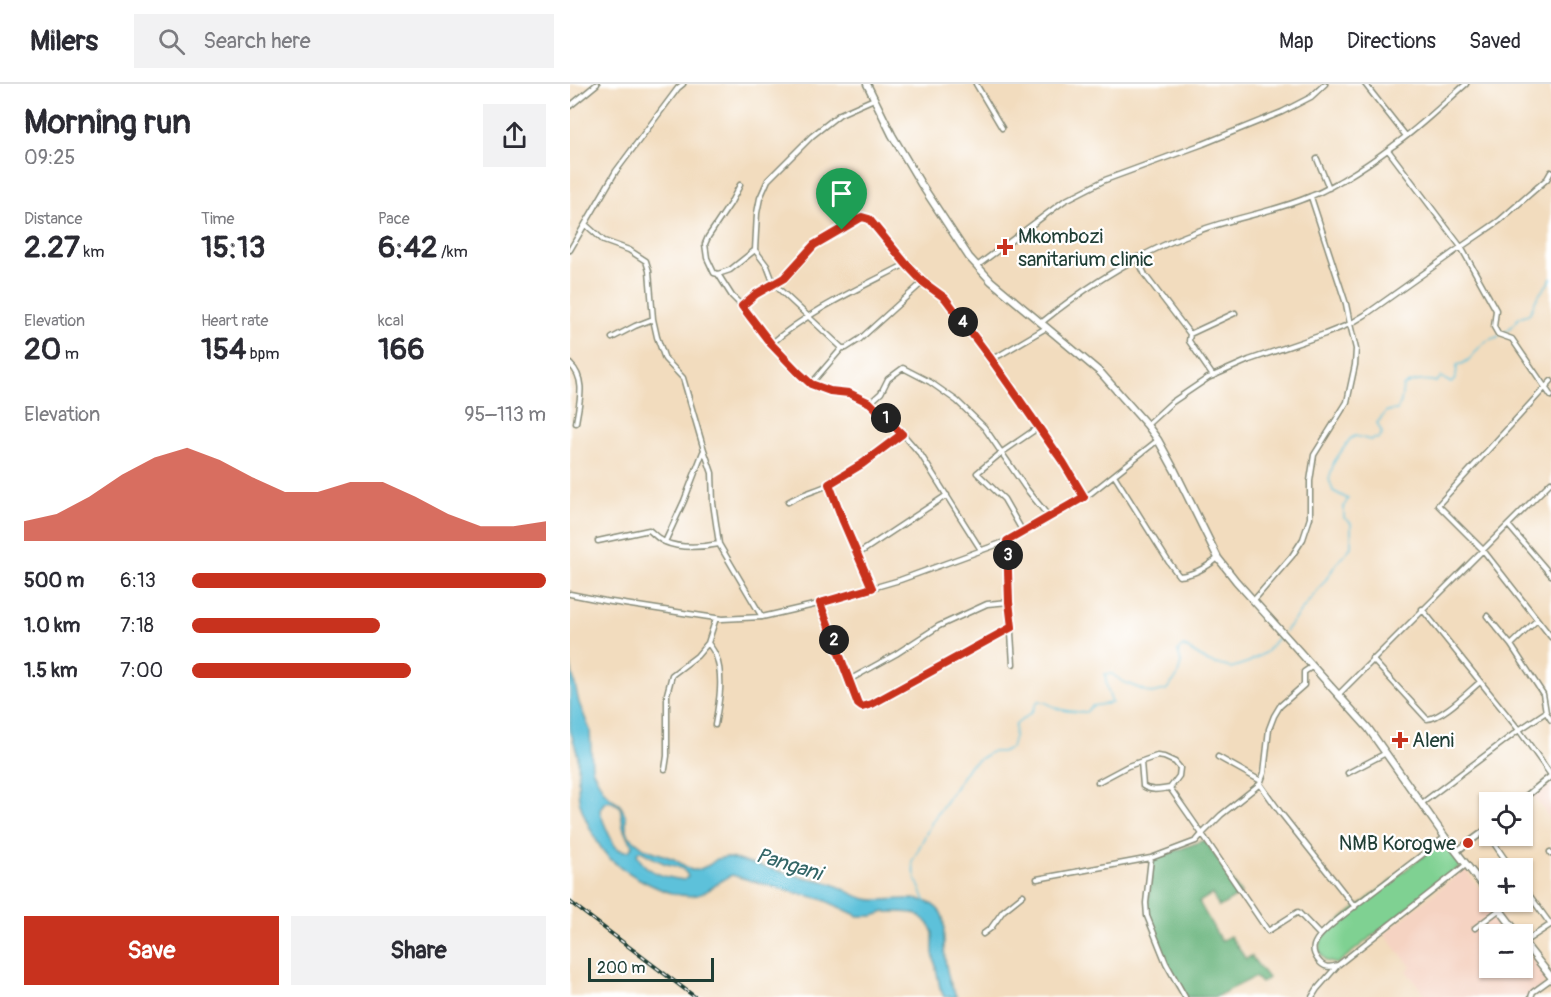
<!DOCTYPE html>
<meta charset="utf-8">
<style>
:root{--surface:#fff;--page:#f2f2f3;--text:#2b2b33;--muted:#7c7c81;--line:#e1e1e2;--accent:#c8321e}
body{margin:0;font-family:Pangolin,sans-serif;background:var(--page);color:var(--text);height:100vh;display:flex;flex-direction:column;font-size:22px;white-space:nowrap}
*{box-sizing:border-box;margin:0}
p{font-size:20px;color:var(--muted)}
.icon{flex:none;width:33px;height:33px;fill:none;stroke:currentColor;stroke-width:2;stroke-linecap:round;stroke-linejoin:round}
.map{position:relative;flex:1;overflow:hidden}
.details{display:flex;flex-direction:column;background:var(--surface);width:570px}
.details>*{flex:none}
.buttons{position:absolute;left:909px;top:708px;display:grid;gap:12px}
.buttons a{display:grid;place-items:center;width:54px;height:54px;border-radius:0px;background:var(--surface);box-shadow:0 2px 4px #0004;font-size:30px}
.scale{position:absolute;left:18px;bottom:15px;width:126px;box-sizing:border-box;padding-left:6px;border:3px solid #1f3d34;border-top:0;font-size:16px;line-height:21px;white-space:nowrap;color:#1f3d34;-webkit-text-stroke:4px #fff;paint-order:stroke}
.pin{position:absolute;display:grid;place-items:center;width:51px;height:51px;color:#fff;margin:-62px -26px;border-radius:50% 50% 50% 0;rotate:-45deg;box-shadow:0 0 6px #0007}
.pin .icon{rotate:45deg}
.km{position:absolute;width:30px;height:30px;margin:-15px;border-radius:50%;background:#222;color:#fff;font-size:16px;line-height:30px;text-align:center}
.round{display:grid;place-items:center;flex:none;width:63px;height:63px;border-radius:0px;background:var(--page)}
.head{display:flex;align-items:center;justify-content:space-between;height:102px;padding:0 24px}
h1{font-size:33px;font-weight:800;line-height:45px}
.stats{display:grid;grid-template-columns:repeat(3,1fr);gap:9px;height:102px;padding:6px 24px}
.stats div{display:grid;align-content:center}
.stats b{font-size:30px;font-weight:800}
.stats small{font-size:16px;font-weight:400}
.stats p{font-size:16px}
.chart{height:168px;padding:12px 24px}
.chart p{display:flex;justify-content:space-between}
.chart svg{width:100%;height:108px;margin-top:6px;fill:var(--accent);opacity:.7}
.button{display:flex;gap:12px;margin-top:auto;padding:12px 24px}
.button a{flex:1;height:69px;border-radius:0px;background:var(--accent);color:#fff;font-size:24px;font-weight:800;line-height:69px;text-align:center}
.button a+a{background:var(--page);color:var(--text)}
ul{padding:0 24px;list-style:none;font-size:20px}
li{display:grid;grid-template-columns:96px 72px 1fr;align-items:center;height:45px}
li i{height:15px;border-radius:8px;background:var(--accent)}
header{display:flex;align-items:center;gap:36px;box-sizing:border-box;height:84px;padding:0 30px;background:var(--surface);border-bottom:2px solid var(--line)}
header strong{font-size:28px}
nav{display:flex;gap:33px;margin-inline-start:auto;font-size:21px}
.search{width:420px;height:54px;background:var(--page);display:flex;align-items:center;gap:15px;box-sizing:border-box;padding:0 21px;border-radius:0px;color:var(--muted);font-size:22px}
main{display:flex;flex:1;min-height:0}
.map>svg:first-child{display:block}
.built{fill:#f5d3c2}
.green{fill:#7fd192;stroke:#4f8763;stroke-width:1.5}
.forest{fill:#67b37c;stroke:#437858;stroke-width:1.5}
.water{fill:#5dc1da;stroke:#3e7f87;stroke-width:1.5;fill-rule:evenodd}
.lines{fill:none;stroke-linecap:round;stroke-linejoin:round}
.stream{stroke:#5dc1da;stroke-width:1.5}
.minor-casing{stroke:#888c79;stroke-width:7}
.tertiary-casing{stroke:#888c79;stroke-width:8}
.trunk-casing{stroke:#888c79;stroke-width:9}
.minor{stroke:#fff;stroke-width:4}
.tertiary{stroke:#fff;stroke-width:4.5}
.trunk{stroke:#fff;stroke-width:6}
.rail-casing{stroke:#1f3d34;stroke-width:4}
.rail{stroke:#fff;stroke-width:1.5;stroke-dasharray:4.5;stroke-linecap:butt}
.route-casing{stroke:#fff;stroke-width:12}
.route{stroke:#c8321e;stroke-width:8}
.poi-dot{fill:#c8321e;stroke:#fff;stroke-width:2}
.labels{text-anchor:middle;stroke-width:4.5;stroke-linejoin:round;paint-order:stroke}
.poi-label{font-size:20px;fill:#1f3d34;stroke:#fff;text-anchor:start}
.water-label{font-size:21px;font-style:italic;fill:#326566;stroke:#fff}
</style>
<header>
<strong>Milers</strong>
<div class="search"><svg class="icon" aria-label="search" viewBox="0 0 24 24"><circle cx="10" cy="10" r="6"/><path d="M15 15l6 6"/></svg>Search here</div>
<nav><a>Map</a><a>Directions</a><a>Saved</a></nav>
</header>
<main>
<section class="details">
<div class="head"><div><h1>Morning run</h1><p>09:25</p></div><a class="round"><svg class="icon" aria-label="share" viewBox="0 0 24 24"><path d="M12 15V3M7 8l5-5 5 5M5 13v7h14v-7"/></svg></a></div>
<div class="stats">
<div><p>Distance</p><b>2.27<small> km</small></b></div>
<div><p>Time</p><b>15:13</b></div>
<div><p>Pace</p><b>6:42<small> /km</small></b></div>
</div>
<div class="stats">
<div><p>Elevation</p><b>20<small> m</small></b></div>
<div><p>Heart rate</p><b>154<small> bpm</small></b></div>
<div><p>kcal</p><b>166</b></div>
</div>
<div class="chart"><p><span>Elevation</span>95–113 m</p>
<svg viewBox="0 0 160 44" preserveAspectRatio="none"><path d="M0 44V36L10 33L20 26L30 17L40 10L50 6L60 11L70 18L80 24L90 24L100 20L110 20L120 26L130 33L140 38L150 38L160 36V44z"/></svg>
</div>
<ul>
<li><b>500 m</b>6:13<i style="width:100%"></i></li>
<li><b>1.0 km</b>7:18<i style="width:53%"></i></li>
<li><b>1.5 km</b>7:00<i style="width:62%"></i></li>
</ul>
<div class="button"><a>Save</a><a>Share</a></div>
</section>
<div class="map">
<svg width="981" height="913" viewBox="0 0 981 913">
<rect width="100%" height="100%" fill="#fff"/>
<filter id="ink" filterUnits="userSpaceOnUse"><feTurbulence type="fractalNoise" baseFrequency=".0167" numOctaves="2"/><feDisplacementMap in="SourceGraphic" scale="12" xChannelSelector="R" yChannelSelector="G"/><feConvolveMatrix kernelMatrix="1 2 1 2 8 2 1 2 1" color-interpolation-filters="sRGB"/></filter>
<filter id="wash" filterUnits="userSpaceOnUse"><feTurbulence type="fractalNoise" baseFrequency=".008" numOctaves="4" result="noise"/><feDisplacementMap in="SourceGraphic" scale="24" xChannelSelector="R" yChannelSelector="G"/><feGaussianBlur stdDeviation="1.35" result="paint"/><feColorMatrix in="noise" values="0 0 0 0 0 0 0 0 0 0 0 0 0 0 0 0 0 1.4 0 .05"/><feComposite in="paint" operator="in"/></filter>
<g filter="url(#wash)">
<rect width="100%" height="100%" fill="#f2dcbe"/>
<!-- built -->
<path class="built" d="M981,695V736L962,710Z
M895,785L943,850H920V884H952L953,863L978,896L960,913H857L836,887L841,883L814,850Z"/>
<!-- green -->
<path class="green" d="M873,757L892,781L767,880L756,877L749,867L752,853L773,834Z"/>
<!-- forest -->
<path class="forest" d="M635,756L671,810L649,823L642,810L629,818L651,857L660,852L676,875L681,872L698,894L691,899L685,893L645,913H616L597,879L578,832V819L583,775Z"/>
<!-- water -->
<path class="water" d="M0,579L9,619L20,646L22,685L34,707L42,715L49,719L53,726L56,733V743L59,752L74,764L104,775L121,786H128L139,781L147,775L156,773C180,779 204,786 228,792C238,795 249,795 259,799C272,802 284,813 297,815C320,820 354,805 371,829C376,837 373,847 374,856C374,875 377,896 387,913H374L370,904L363,869V849L359,840L352,834L344,829L329,828H315L303,832H288L252,815L214,806L162,791C149,796 141,808 127,811C108,814 91,806 75,798C63,792 42,779 34,768C25,756 12,730 9,715C7,701 9,688 8,674C7,663 1,654 0,643C0,623 0,600 0,579ZM40,717L50,722L53,743L56,751L63,761L59,767C54,767 49,767 46,763C42,759 30,731 30,726C30,723 33,721 35,718ZM69,767H71C78,771 86,776 94,779C104,782 115,783 118,793L114,796C97,794 74,789 67,770Z"/>
<g class="lines">
<!-- stream -->
<path class="stream" d="M933,250C946,242 943,233 959,230C963,224 964,217 969,211C973,205 978,201 981,194
M715,547L755,497L766,480L781,463V439L774,434V422L778,415L763,407L759,395L764,378L780,355L785,352L800,356L809,354L812,349L807,339L817,327L827,326L831,318L833,302C842,297 856,295 866,298L871,293L881,299C888,295 886,288 887,281C902,279 904,266 915,258C919,255 924,255 929,252
M356,819L346,795L342,778L362,738L400,681L421,668H431L441,664L444,653L445,641L461,629L468,617C476,617 480,621 486,624C496,628 506,628 516,628L522,622L542,619L537,604L535,590H542L553,598L581,609L596,606L607,593L611,579L608,567L613,562L639,578L661,584L679,578L696,568L711,550"/>
</g>
</g>
<g filter="url(#ink)">
<g class="lines">
<defs>
<path id="minor" d="M406,0L432,44
M795,0L836,52
M304,15L270,30L242,52L198,96L190,114L187,129L185,166L197,182L202,195L210,206L272,264H276L290,255L353,198
M0,22L27,0
M818,66L891,163L926,226L924,243L928,250L942,255L981,312
M747,75L759,104
M170,101L160,120L138,153L135,160L137,174L144,189L148,190L162,212L172,222L201,260L241,300L260,307L279,309L300,319L332,349L351,371L411,466
M741,113L776,220L780,240L795,231L891,163L929,137L977,95L981,88
M15,140L34,157L59,166L76,177L79,187L83,235L87,253L95,275L113,294L134,366L142,389L143,419L149,460L192,533
M0,166L46,87L108,4L113,0
M567,173L575,191L620,250L619,257L643,292
M407,182L494,117L535,96L633,60L712,28L741,13L755,0
M148,190L160,186L185,166
M172,222L186,210L214,194L244,161L272,146L292,133L299,136L336,180L353,198L375,214L421,275L469,343L493,378L514,413
M471,239C518,201 570,168 628,147C665,133 705,128 741,112C753,108 763,101 774,95C791,85 807,74 823,62C849,44 872,21 896,0
M620,250L665,229
M42,254L65,242L83,235
M201,260C240,226 290,204 336,180
M421,275L430,271L476,244
M0,280C17,296 9,318 6,339
M981,297L868,421L913,466L981,553
M241,300L272,264
M300,319L311,309L318,295L333,284L360,298L387,317L414,343L455,403L479,433
M577,341L601,319L638,294L679,276L755,250L780,240L786,265L785,281L777,318L744,371L740,397V434L733,455L722,472L684,516
M544,391L598,477L609,492C624,491 637,483 648,474
M259,401L273,437L302,504
M218,418C232,409 248,407 262,399C287,385 309,367 332,349
M938,441L981,491
M453,448L434,415L407,389L431,369L469,343
M28,457L79,446C84,450 89,456 95,458C110,465 134,463 149,460
M437,457L439,518L443,580
M95,458L114,417L133,368
M288,470L377,411
M0,510L35,517L152,535L192,533L244,521L330,496L437,457L521,409L588,356
M250,519L288,620L292,623L302,620L442,543
M917,532L941,561
M967,536L941,561L973,610L976,628L981,636
M138,559C141,563 144,567 146,572C154,593 149,619 145,641
M802,575L857,635C871,635 898,608 910,598
M743,582L734,588V601L710,622L704,632L699,645L694,689L690,700L651,731L632,750L698,847L728,828L750,851
M279,596L326,570L369,542L417,520L439,518
M768,611L981,398
M976,628L949,646L981,691
M648,673L691,697
M95,685L97,672V610L102,591L127,572L138,559L146,534
M778,689L816,669
M528,698L558,682L587,672L594,673L605,678L610,684L609,692L600,704C591,705 581,708 573,702L571,678
M690,700L710,728L785,823
M852,719L949,646L852,525
M921,755L941,784
M980,768L981,770
M581,774L576,819L577,832L596,879L615,913
M467,795L581,774L626,757L632,750L600,704
M952,801L981,841
M905,844L929,826
M413,850L421,844L433,827L453,811
M954,858L980,841
M768,881C759,884 754,884 748,876C744,871 742,865 745,859C750,847 776,830 786,821C816,798 846,776 875,753
M742,913L747,905L768,881L897,780
M961,913L963,908L981,895"/>
<path id="tertiary" d="M949,718L981,692
M887,767L920,743"/>
<path id="trunk" d="M297,0L322,51L351,100L399,173L421,197L531,289L577,341L588,356L605,387L648,474L666,497L798,644L875,753L920,811
M924,818L948,850
M952,856L981,893"/>
</defs>
<!-- minor casing -->
<use href="#minor" class="minor-casing"/>
<!-- tertiary casing -->
<use href="#tertiary" class="tertiary-casing"/>
<!-- trunk casing -->
<use href="#trunk" class="trunk-casing"/>
<!-- minor -->
<use href="#minor" class="minor"/>
<!-- tertiary -->
<use href="#tertiary" class="tertiary"/>
<!-- trunk -->
<use href="#trunk" class="trunk"/>
<defs>
<path id="rail" d="M0,818L125,913"/>
</defs>
<!-- rail casing -->
<use href="#rail" class="rail-casing"/>
<!-- rail -->
<use href="#rail" class="rail"/>
</g>
</g>
<g class="lines" filter="url(#ink)">
<defs>
<path id="route" d="M292,133L299,135L336,180L353,198L375,214L421,275L493,378L514,413L437,457L439,518L442,543L302,620L292,623L288,620L250,519L302,504L273,437L259,400L292,380L332,350L300,319L279,309L260,307L241,300L229,289L201,260L172,222L186,210L214,194L244,161Z"/>
</defs>
<!-- route casing -->
<use href="#route" class="route-casing"/>
<!-- route -->
<use href="#route" class="route"/>
</g>
<!-- markers -->
<g class="poi-dot">
<path d="M432 154h6v6h6v6h-6v6h-6v-6h-6v-6h6z"/>
<path d="M827 647h6v6h6v6h-6v6h-6v-6h-6v-6h6z"/>
<circle cx="898" cy="759" r="6"/>
</g>
<g class="labels">
<!-- poi labels -->
<g class="poi-label">
<text x="448" y="159">Mkombozi<tspan x="448" dy="23">sanitarium clinic</tspan></text>
<text x="842" y="663">Aleni</text>
<text x="886" y="766" text-anchor="end">NMB Korogwe</text>
</g>
<!-- water labels -->
<g class="water-label">
<text transform="translate(219 780) rotate(17)" y="7">Pangani</text>
</g>
</g>
</svg>
<div class="buttons">
<a><svg class="icon" aria-label="locate" viewBox="0 0 24 24"><circle cx="12" cy="12" r="6"/><path d="M12 2v4M12 18v4M2 12h4M18 12h4"/></svg></a>
<a>+</a>
<a>−</a>
</div>
<div class="scale">200 m</div>
<div class="pin" style="left:272px;top:146px;background:#1e9e55"><svg class="icon" aria-label="arrive" viewBox="0 0 24 24"><path d="M6 21V4h12l-3 4 3 4H6"/></svg></div>
<b class="km" style="left:316px;top:334px">1</b>
<b class="km" style="left:264px;top:556px">2</b>
<b class="km" style="left:438px;top:471px">3</b>
<b class="km" style="left:393px;top:238px">4</b>
</div>
</main>
